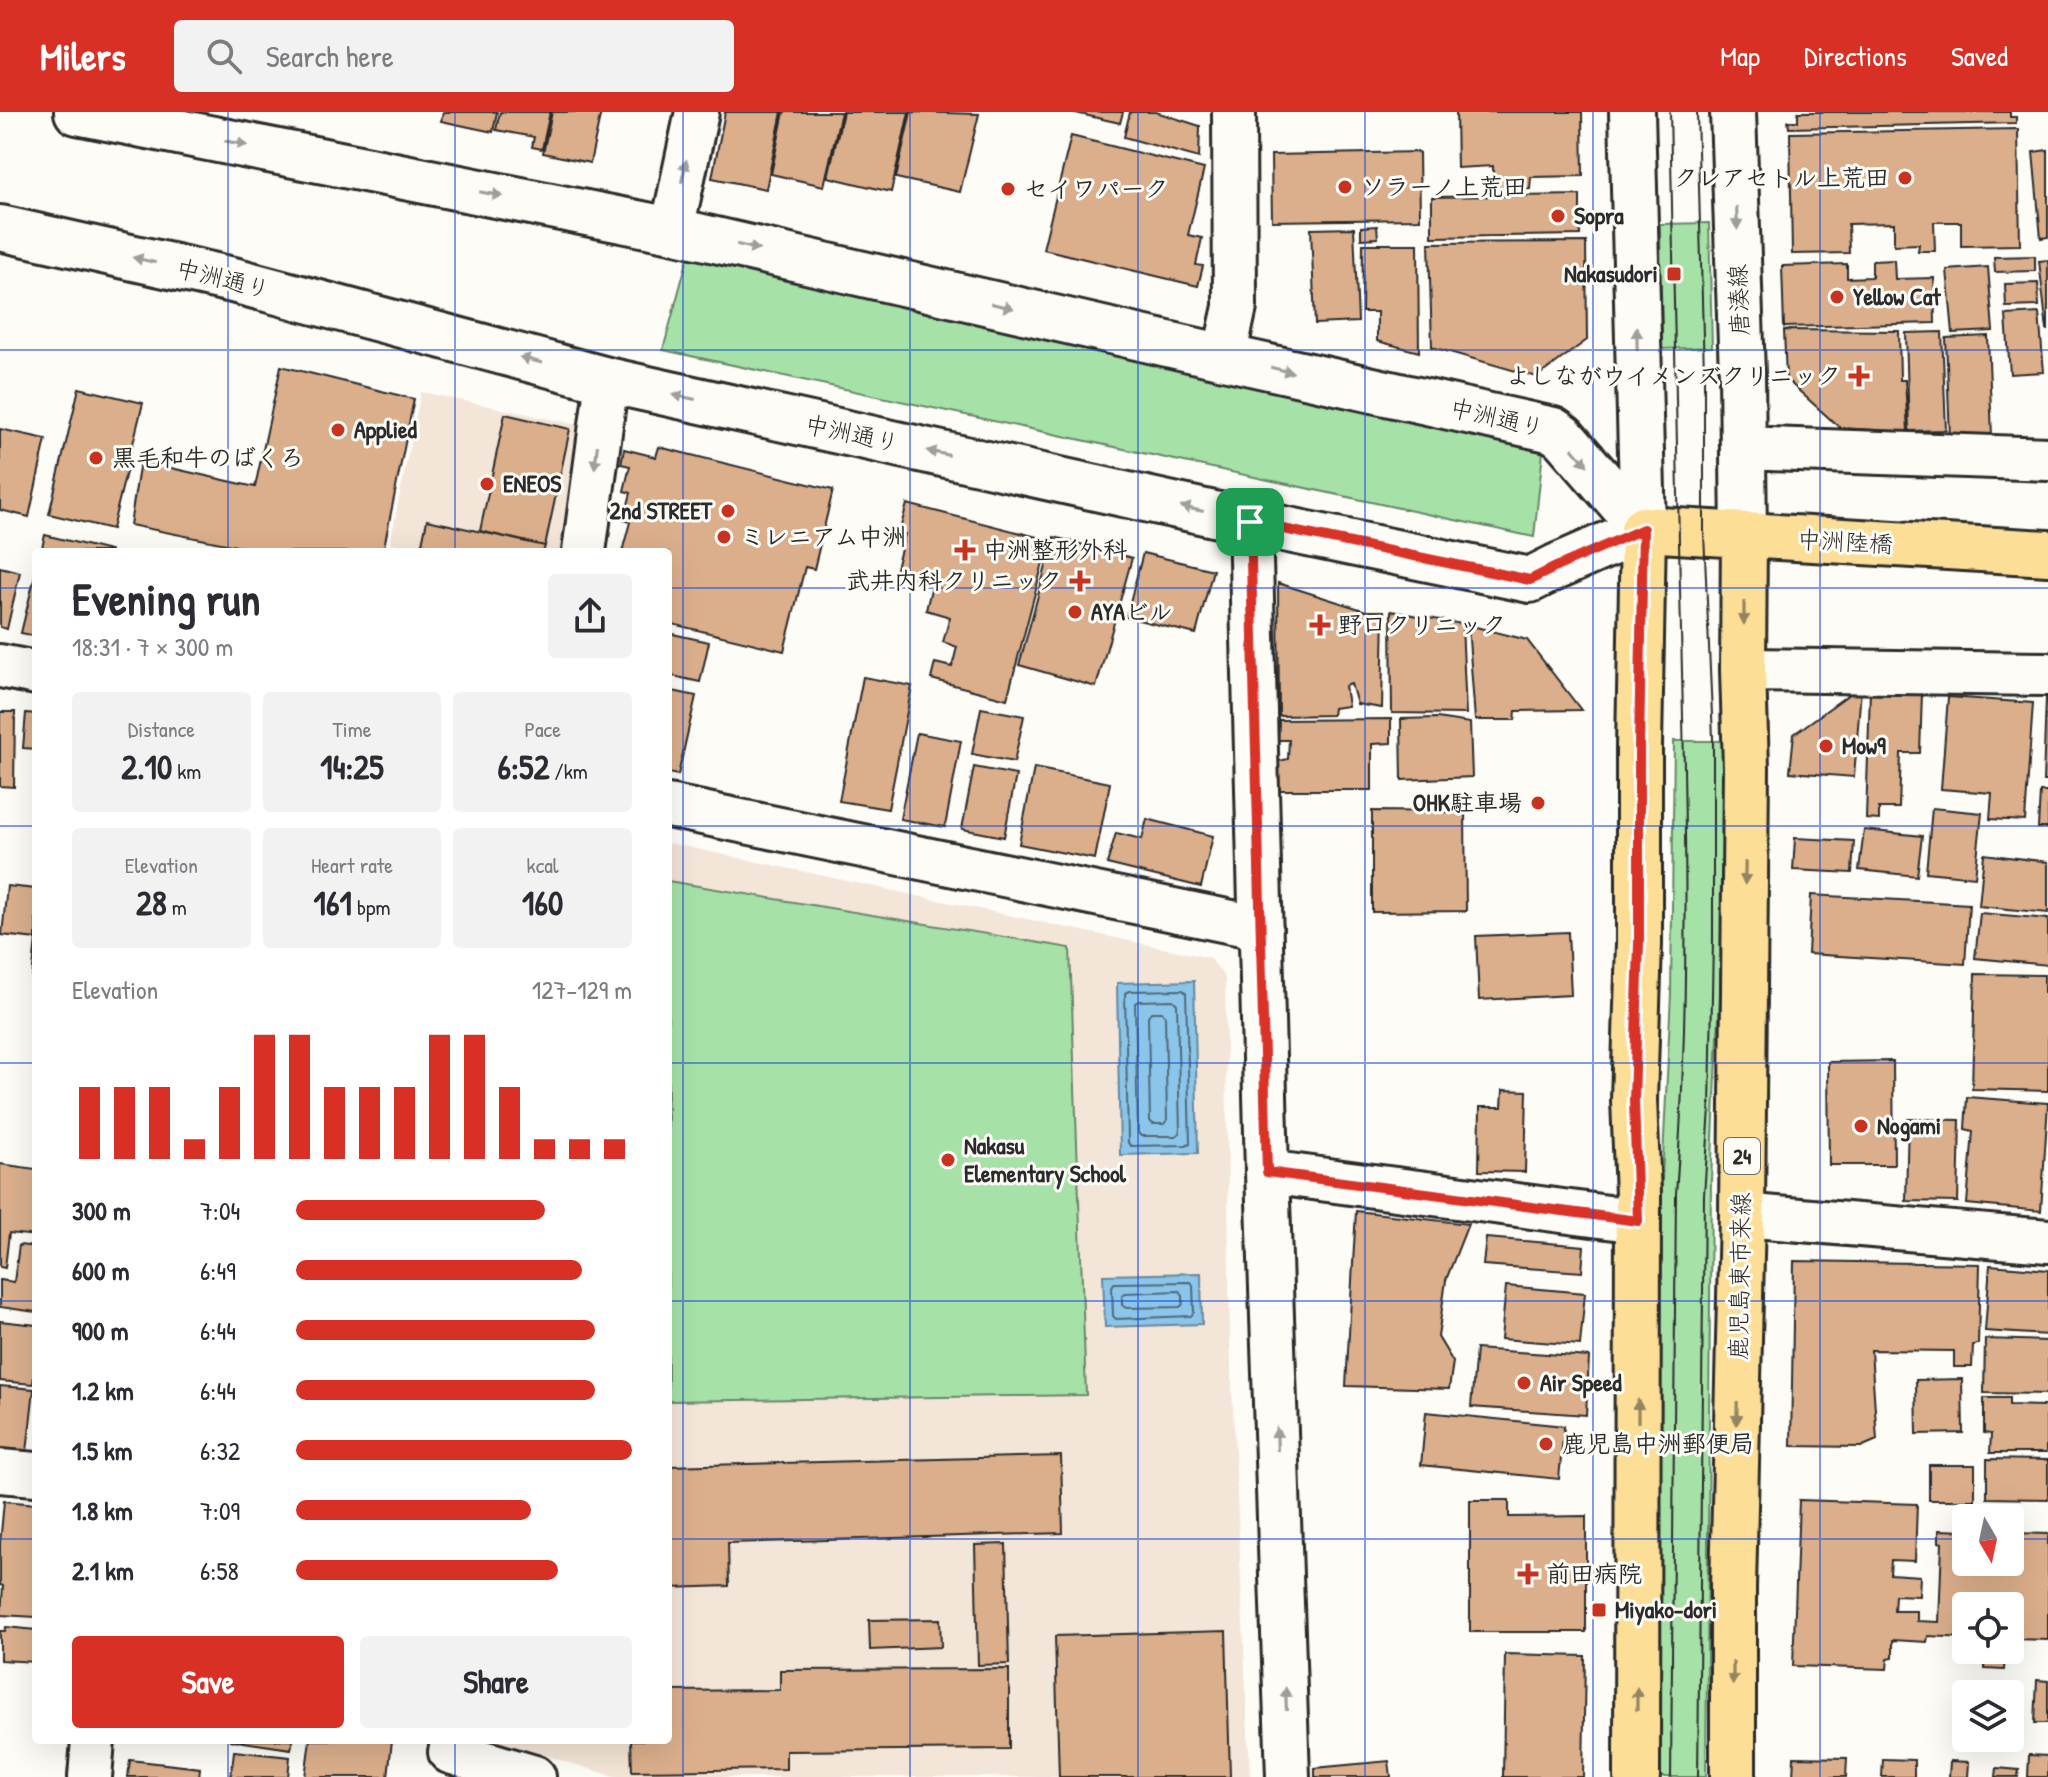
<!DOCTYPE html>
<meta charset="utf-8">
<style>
:root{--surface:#fff;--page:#f2f2f3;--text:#2b2b33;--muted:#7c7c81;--accent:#d93025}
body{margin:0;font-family:"Patrick Hand","Klee One",sans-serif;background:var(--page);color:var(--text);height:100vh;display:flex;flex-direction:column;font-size:30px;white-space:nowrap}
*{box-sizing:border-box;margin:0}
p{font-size:26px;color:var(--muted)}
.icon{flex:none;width:44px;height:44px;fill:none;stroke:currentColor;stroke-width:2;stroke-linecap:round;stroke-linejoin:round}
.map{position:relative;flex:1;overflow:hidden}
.drawer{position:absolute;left:32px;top:436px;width:640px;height:1196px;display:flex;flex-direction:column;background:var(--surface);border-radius:8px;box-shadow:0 8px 32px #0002}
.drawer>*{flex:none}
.needle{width:52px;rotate:171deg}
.fabs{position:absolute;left:1952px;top:1392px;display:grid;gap:16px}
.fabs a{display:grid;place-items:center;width:72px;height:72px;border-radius:8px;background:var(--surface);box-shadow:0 8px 32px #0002;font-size:40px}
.pin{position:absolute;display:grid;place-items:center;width:68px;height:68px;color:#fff;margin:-34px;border-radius:16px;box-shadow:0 4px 12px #0006}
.round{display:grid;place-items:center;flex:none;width:84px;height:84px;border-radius:8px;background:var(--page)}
.head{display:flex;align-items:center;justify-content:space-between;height:136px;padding:0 40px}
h1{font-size:44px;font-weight:700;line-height:60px}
.figures{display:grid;grid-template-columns:repeat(3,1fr);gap:12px;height:136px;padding:8px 40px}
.figures div{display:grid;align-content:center;border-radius:8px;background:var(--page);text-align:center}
.figures b{font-size:34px;font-weight:700}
.figures small{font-size:22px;font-weight:400}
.figures p{font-size:22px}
.chart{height:224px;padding:16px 40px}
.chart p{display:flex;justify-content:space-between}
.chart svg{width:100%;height:144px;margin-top:8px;stroke:var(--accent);stroke-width:6}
.action{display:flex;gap:16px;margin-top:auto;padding:16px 40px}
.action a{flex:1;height:92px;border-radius:8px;background:var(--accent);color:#fff;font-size:32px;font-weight:700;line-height:92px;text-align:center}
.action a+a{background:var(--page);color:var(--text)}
ul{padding:0 40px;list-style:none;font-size:26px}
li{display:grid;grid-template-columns:128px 96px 1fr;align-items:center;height:60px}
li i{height:20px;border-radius:10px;background:var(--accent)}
header{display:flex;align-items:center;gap:48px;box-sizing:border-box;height:112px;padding:0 40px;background:var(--accent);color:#fff}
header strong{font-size:38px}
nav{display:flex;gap:44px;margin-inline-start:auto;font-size:28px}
.search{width:560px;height:72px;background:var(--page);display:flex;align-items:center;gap:20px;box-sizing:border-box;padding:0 28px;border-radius:8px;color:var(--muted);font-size:30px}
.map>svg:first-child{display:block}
.built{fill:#f3e5d7}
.green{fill:#a6e2a8;stroke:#68866a;stroke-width:2}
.water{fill:#8bc6ea;stroke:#65889e;stroke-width:2}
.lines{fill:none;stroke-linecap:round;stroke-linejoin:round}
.shore{stroke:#516977;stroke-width:2}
.building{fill:#dbaf8c;stroke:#2b2b2b;stroke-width:2}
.minor-casing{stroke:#2b2b2b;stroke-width:48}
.tertiary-casing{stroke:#2b2b2b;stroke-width:50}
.primary-casing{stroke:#2b2b2b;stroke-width:50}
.minor{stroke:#fdfcf7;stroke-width:42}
.tertiary{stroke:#fdfcf7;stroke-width:44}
.primary{stroke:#fcde96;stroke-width:44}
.tram{stroke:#2b2b2b;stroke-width:2}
.oneway{fill:#9e9e9b}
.oneway2{fill:#948460}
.route-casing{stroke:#fff;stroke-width:16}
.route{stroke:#d93025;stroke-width:10}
.grid{fill:none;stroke:#1d4ed8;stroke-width:2;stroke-opacity:0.55}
.poi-dot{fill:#c8321e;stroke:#fdfcf7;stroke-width:3}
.labels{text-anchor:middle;stroke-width:6;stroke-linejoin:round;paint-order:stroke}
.shield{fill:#fdfcf7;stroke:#6a6a68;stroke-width:2}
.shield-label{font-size:22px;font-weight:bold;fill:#2b2b2b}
.poi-label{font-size:24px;font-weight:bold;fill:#2b2b2b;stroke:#fdfcf7;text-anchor:start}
.street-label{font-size:24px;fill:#2b2b2b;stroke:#fdfcf7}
</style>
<header>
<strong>Milers</strong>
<div class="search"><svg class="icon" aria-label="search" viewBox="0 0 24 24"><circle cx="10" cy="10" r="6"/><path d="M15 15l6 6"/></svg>Search here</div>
<nav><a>Map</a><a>Directions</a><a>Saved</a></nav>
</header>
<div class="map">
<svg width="2048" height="1665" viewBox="0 0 2048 1665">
<rect width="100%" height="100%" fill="#fdfcf7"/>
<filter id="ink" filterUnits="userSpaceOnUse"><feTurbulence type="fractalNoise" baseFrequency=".0125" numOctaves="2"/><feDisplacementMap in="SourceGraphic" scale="16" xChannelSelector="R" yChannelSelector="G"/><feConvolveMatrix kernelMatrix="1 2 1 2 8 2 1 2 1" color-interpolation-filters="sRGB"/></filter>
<g filter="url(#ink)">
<!-- built -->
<path class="built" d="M421,280L579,313L562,440H428L390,431Z
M668,731L1210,846L1225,866L1230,1231L1250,1665H617L493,1628H668Z"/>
<!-- green -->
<path class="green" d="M1709,111L1712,235L1662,237L1660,112Z
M690,138L1544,330L1534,425L663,238Z
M1674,629H1724L1720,883L1711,1068L1706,1665H1656L1662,1067L1671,882Z
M668,769L1070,836L1086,1283L668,1289Z"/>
<!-- water -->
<path class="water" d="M1194,869L1198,1041L1120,1043L1117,871Z
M1201,1161L1202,1212L1105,1215L1103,1163Z"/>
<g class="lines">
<!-- shore -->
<path class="shore" d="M1183,878L1186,881L1190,1031L1186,1033L1131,1034L1128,1031L1125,881L1129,879Z
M1173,888L1177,892L1180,1021L1176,1024H1141L1138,1021L1135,891L1139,889Z
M1151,900H1162L1165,904L1167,1008L1164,1012H1153L1150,1009L1148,904Z
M1191,1170L1193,1173L1194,1200L1191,1204L1116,1207L1113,1204L1112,1175L1114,1171Z
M1180,1179L1183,1183V1192L1180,1195L1126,1196L1122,1193V1184L1125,1181Z"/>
</g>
<!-- building -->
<path class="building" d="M443,0H497L493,20L441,9Z
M500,0H550L542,37L532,35L534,25L496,18Z
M552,0H601L590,51L543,41Z
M725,0H782L766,77L712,66Z
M784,0H841L824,74L771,62Z
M843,0H909L891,80L828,65Z
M911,0L979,2L960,80L896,66Z
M1071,0H1123L1120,11Z
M1130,0H1156L1200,14L1199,46L1124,25Z
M1456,0H1582L1583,64L1531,65L1530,77L1493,78V54L1457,56Z
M1798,0H2010V5H2016V11L1789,16L1788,9H1798Z
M2018,17L2020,133L1961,134V110H1934L1935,139H1918L1919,132L1894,133V111L1848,112L1849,141L1792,142L1790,21Z
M1071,24L1204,57L1188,123L1202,126L1196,153L1203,154L1198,174L1043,137Z
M2048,38V125L2041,126L2033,40Z
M1419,40L1420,107L1272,109L1271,43Z
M1580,83V123L1432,125V85Z
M1377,114L1378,126L1361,127V115Z
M1354,116L1358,210L1315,212L1311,117Z
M1586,130L1587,228L1537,265L1432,235L1429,131Z
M1363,132H1418L1419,240L1377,229V200H1362Z
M2035,144V159L1995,160L1994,145Z
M1894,148L1895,167L1934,166L1935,211L1784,215L1782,154L1847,152V166L1872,165V149Z
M2048,148V218H2047L2039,149Z
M1988,155L1993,219L1953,221L1947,158Z
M2038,171L2039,194L2006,195L2005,172Z
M2039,201L2044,260L2010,262L2006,203Z
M1784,218L1899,219L1900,268H1905L1908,320L1840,316L1786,267Z
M1942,220L1946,318L1909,319L1906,221Z
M1988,224L1992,324L1950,326L1946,226Z
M281,254L414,287L383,440H240L241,435L130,413L140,349L255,375Z
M79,276L143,291L112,417L49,402Z
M505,302L570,317L545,434L480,419Z
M0,317L46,327L29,405L0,398Z
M659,335L833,378L814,457L805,455L784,539L668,511V440H622L630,410L624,408L631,381L624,379L630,354L621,352L624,337L656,345Z
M907,392L1049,428L1007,587L931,567L935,551L952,555L957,535L943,530L950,505L926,498L932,473L894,464L905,422L899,421Z
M427,408L545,434L543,440H459L422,432Z
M45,423L110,439L109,440H41Z
M1054,425L1132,446L1096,575L1019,553Z
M1143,441L1213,458L1196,522L1126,505Z
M0,455L20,460L7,517L0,515Z
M36,459V524L21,521Z
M1278,471L1366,499H1384L1382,596L1357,592L1351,572L1345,574L1348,594L1333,596L1332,603L1279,604Z
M1391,499L1462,512L1466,602L1392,601Z
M1468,513L1527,528L1581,598L1516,599L1515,608H1475Z
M668,521L709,530L700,570L668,563Z
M863,565L912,574L888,697L839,689Z
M1856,577H1861L1854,665L1790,660L1794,622Z
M668,578L696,584L678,663L668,661Z
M1870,579L1922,581L1920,641H1901L1899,696H1879V708L1866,707Z
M1948,585L2033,591L2025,709L1990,707L1992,681L1941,677Z
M2046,585H2048V669H2043Z
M981,596L1024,604L1014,650L972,642Z
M0,600H15L14,675L0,674Z
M26,601L36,602V637L23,636Z
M1437,606L1470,611L1472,665L1402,668L1401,607Z
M1391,607V631L1372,632V678H1279V649L1288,647L1289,628H1278L1279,608Z
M917,621L961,629L945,715L900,707Z
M974,655L1016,663L1004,725L962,717Z
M1034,656L1110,671L1095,747L1019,732Z
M2040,680H2048V716H2038Z
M1932,696L1982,701L1975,765L1926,760Z
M1372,699L1465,700L1466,799L1372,800Z
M1147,707L1213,724L1201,775L1107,752L1116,721L1142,727Z
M1864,718L1922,724L1917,764L1859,758Z
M1795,726L1854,729L1852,761L1793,758Z
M1984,742L2048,750V801L1979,794Z
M7,774L36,777V887H30L36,827L2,823Z
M1811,783L1969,792L1965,852L1808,842Z
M1980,801L2048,807V853L1975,846Z
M1568,820L1571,883L1479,888L1476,824Z
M1975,862L2044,863V880H2048V979L1972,977Z
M1893,949L1894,1053H1829L1828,950Z
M1503,978L1527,979L1525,1060L1479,1059L1480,995H1502Z
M1967,985L2048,991L2041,1099L1967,1092L1973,1019L1965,1017Z
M1908,1007L1960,1008L1958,1090L1906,1089Z
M0,1052L36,1057V1124L9,1121L5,1156L0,1155Z
M1356,1099L1468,1112L1446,1168L1438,1225L1453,1250L1449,1277L1346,1274Z
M1486,1126L1584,1134L1582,1160L1483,1153Z
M19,1133L36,1135V1200L0,1195V1168L14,1170Z
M1794,1149L1980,1152L1978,1232L1973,1233L1972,1255H1954V1239L1871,1238L1877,1328L1861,1335L1791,1334Z
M1990,1153L2048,1158V1223L1985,1219Z
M1506,1174L1585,1181L1580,1233L1501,1227Z
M0,1209L36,1213V1248L33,1272L0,1269Z
M1985,1227L2048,1229V1282L1984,1281Z
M1476,1237L1589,1245L1586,1303L1471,1295Z
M1962,1267L1963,1321L1917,1322L1916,1268Z
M0,1274L34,1277L27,1340L0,1337Z
M1984,1286H2009V1293L2046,1294V1341H1990L1991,1322L1984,1321Z
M1426,1300L1564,1314L1559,1367L1421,1353Z
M1061,1344L1063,1421L728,1431L729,1474L668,1476V1354Z
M1987,1347L2048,1348V1387L1987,1386Z
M1929,1353H1975V1388H1929Z
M1470,1388H1509V1405L1586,1404V1520H1470Z
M1799,1388L1917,1392L1915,1449L1891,1448L1890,1462L1920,1464L1919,1484L1895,1483L1894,1499H1917V1509L1939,1510L1942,1431L1939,1430V1418L1966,1419V1450H2010V1421L2048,1422V1528L2010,1527V1494H1966V1526L1928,1524L1927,1530L1893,1528V1546L1888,1547L1887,1557L1793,1554Z
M4,1389L36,1392V1505L1,1503L3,1474L0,1473V1432Z
M1006,1432L1009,1552L978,1553L975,1433Z
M940,1507L941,1535L870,1538L869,1508Z
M6,1515L36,1518V1550L0,1548V1519H5Z
M1226,1519L1230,1665H1059L1055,1524Z
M1985,1538H2005L2004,1558L1985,1557Z
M1505,1542L1585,1544L1583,1665H1503Z
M1009,1557V1637L786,1639V1657L632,1659L631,1628H668V1579L780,1578V1558Z
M2037,1568L2048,1569V1611H2035Z
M230,1628H293L291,1637Z
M310,1628H392L388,1665H305Z
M234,1639L290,1645L288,1665H231Z
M2029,1643L2048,1644V1665H2028Z
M1794,1645L1847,1646L1846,1665H1793Z
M1883,1647L1914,1648V1665H1882Z
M130,1648L200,1656L199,1665H128Z
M1389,1649L1391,1665H1315V1656Z
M1950,1649L1969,1650L1968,1665H1949Z
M1997,1656L2019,1658L2018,1665H1996Z"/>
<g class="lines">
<defs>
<path id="minor" d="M672,118L697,0
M1224,245L1235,195L1234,0
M1742,336L2048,347
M1250,410L1267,1060L1288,1665
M584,440L607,268
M0,554L36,561
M1743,558L2048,562
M668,694L1261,816
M1267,1060L1638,1109
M1742,1103L2048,1129
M0,1359L36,1362
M450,1640L534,1665
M90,1665L93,1628"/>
<path id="tertiary" d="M77,0L672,118L1224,245L1553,318L1563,325L1643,417
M1632,0L1643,417
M1733,0L1742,262L1744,423
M0,116L233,168L607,268L1250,410L1530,468L1556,455L1643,417"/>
<path id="primary" d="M1637,1665L1638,1083L1634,988L1639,831V635L1643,417L2048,441
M1733,1665V1476L1742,1103L1746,656L1743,558L1744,423"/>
</defs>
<!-- minor casing -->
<use href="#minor" class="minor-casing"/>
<!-- tertiary casing -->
<use href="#tertiary" class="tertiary-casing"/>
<!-- primary casing -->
<use href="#primary" class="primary-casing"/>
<!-- minor -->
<use href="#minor" class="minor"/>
<!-- tertiary -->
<use href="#tertiary" class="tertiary"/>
<!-- primary -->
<use href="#primary" class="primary"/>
<!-- tram -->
<path class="tram" d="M1670,0C1674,159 1677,318 1680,478C1685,679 1691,881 1676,1082L1671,1665
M1697,0L1704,262V421L1713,626V826L1710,996L1704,1083L1698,1665"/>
</g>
<!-- one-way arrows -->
<defs><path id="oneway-solid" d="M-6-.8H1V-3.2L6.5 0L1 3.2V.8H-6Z" transform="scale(2)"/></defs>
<g class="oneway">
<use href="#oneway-solid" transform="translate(236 31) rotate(11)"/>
<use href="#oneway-solid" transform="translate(684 59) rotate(-78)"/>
<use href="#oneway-solid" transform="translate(491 82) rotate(11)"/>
<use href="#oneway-solid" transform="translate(1737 106) rotate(88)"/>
<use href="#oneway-solid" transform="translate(748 135) rotate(13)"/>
<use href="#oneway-solid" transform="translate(144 148) rotate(-167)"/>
<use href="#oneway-solid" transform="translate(1002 194) rotate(13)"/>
<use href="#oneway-solid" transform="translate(1637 227) rotate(-91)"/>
<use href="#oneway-solid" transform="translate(531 248) rotate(-165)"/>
<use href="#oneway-solid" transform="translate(1282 258) rotate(13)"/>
<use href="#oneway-solid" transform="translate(684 285) rotate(-168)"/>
<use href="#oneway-solid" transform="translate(938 341) rotate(-168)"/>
<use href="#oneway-solid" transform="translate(596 345) rotate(97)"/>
<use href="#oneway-solid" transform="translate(1580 345) rotate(49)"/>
<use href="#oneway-solid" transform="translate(1192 397) rotate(-168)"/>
<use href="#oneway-solid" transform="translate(1277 1327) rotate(-92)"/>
<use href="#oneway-solid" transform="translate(1286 1587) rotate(-92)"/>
</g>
<g class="oneway2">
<use href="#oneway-solid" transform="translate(1744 501) rotate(90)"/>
<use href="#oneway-solid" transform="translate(1745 761) rotate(91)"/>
<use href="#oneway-solid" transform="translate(1638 1299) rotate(-90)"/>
<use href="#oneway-solid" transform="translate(1737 1301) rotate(91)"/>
<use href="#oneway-solid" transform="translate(1733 1561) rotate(90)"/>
<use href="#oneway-solid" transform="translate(1637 1587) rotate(-90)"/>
</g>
</g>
<g class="lines" filter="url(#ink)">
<defs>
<path id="route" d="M1250,410L1530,468L1556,455L1643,417L1639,635V831L1634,988L1638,1109L1267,1060Z"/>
</defs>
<!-- route casing -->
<use href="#route" class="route-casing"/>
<!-- route -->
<use href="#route" class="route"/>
</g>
<!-- grid -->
<path class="grid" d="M228,0V440M455,0V440M683,0V1665M910,0V1665M1138,0V1665M1365,0V1665M1593,0V1665M1820,0V1665M0,238H2048M0,476H36M668,476H2048M0,714H36M668,714H2048M0,951H36M668,951H2048M0,1189H36M668,1189H2048M0,1427H36M668,1427H1966M2010,1427H2048M228,1628V1665M455,1628V1665"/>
<!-- markers -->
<g class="poi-dot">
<circle cx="1905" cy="66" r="8"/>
<circle cx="1345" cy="75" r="8"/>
<circle cx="1008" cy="77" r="8"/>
<circle cx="1558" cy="104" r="8"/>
<rect x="1666" y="154" width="16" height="16" rx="4"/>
<circle cx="1837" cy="185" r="8"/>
<path d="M1855 252h8v8h8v8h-8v8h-8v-8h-8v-8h8z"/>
<circle cx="338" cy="318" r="8"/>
<circle cx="96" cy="346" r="8"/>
<circle cx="487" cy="372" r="8"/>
<circle cx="728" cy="399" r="8"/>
<circle cx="724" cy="425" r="8"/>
<path d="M961 426h8v8h8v8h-8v8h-8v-8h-8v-8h8z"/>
<path d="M1076 457h8v8h8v8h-8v8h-8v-8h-8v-8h8z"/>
<circle cx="1075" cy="500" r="8"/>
<path d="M1316 501h8v8h8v8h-8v8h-8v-8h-8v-8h8z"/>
<circle cx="1826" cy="634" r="8"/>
<circle cx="1538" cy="691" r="8"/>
<circle cx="1861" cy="1014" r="8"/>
<circle cx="948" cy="1048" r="8"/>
<circle cx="1524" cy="1271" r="8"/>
<circle cx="1546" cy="1332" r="8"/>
<path d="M1524 1450h8v8h8v8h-8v8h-8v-8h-8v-8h8z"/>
<rect x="1591" y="1490" width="16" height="16" rx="4"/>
</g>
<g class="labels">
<!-- shield labels -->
<rect class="shield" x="1724" y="1026" width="36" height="36" rx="6"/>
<g class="shield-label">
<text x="1742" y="1052">24</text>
</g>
<!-- poi labels -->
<g class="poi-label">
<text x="1889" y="74" text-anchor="end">クレアセトル上荒田</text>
<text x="1361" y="83">ソラーノ上荒田</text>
<text x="1024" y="85">セイワパーク</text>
<text x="1574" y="112">Sopra</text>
<text x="1658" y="170" text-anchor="end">Nakasudori</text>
<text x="1853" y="193">Yellow Cat</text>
<text x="1841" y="272" text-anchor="end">よしながウイメンズクリニック</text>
<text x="354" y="326">Applied</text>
<text x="112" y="354">黒毛和牛のばくろ</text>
<text x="503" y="380">ENEOS</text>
<text x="712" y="407" text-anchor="end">2nd STREET</text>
<text x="740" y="433">ミレニアム中洲</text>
<text x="983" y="446">中洲整形外科</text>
<text x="1062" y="477" text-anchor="end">武井内科クリニック</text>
<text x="1091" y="508">AYAビル</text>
<text x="1338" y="521">野口クリニック</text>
<text x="1842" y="642">Mow9</text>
<text x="1522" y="699" text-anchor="end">OHK駐車場</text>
<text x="1877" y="1022">Nogami</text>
<text x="964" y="1042">Nakasu<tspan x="964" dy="28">Elementary School</tspan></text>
<text x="1540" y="1279">Air Speed</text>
<text x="1562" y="1340">鹿児島中洲郵便局</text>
<text x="1546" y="1470">前田病院</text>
<text x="1615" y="1506">Miyako-dori</text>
</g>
<!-- street labels -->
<g class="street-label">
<text transform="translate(223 167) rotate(14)" y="8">中洲通り</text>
<text transform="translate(1739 188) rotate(-92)" y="8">唐湊線</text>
<text transform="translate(1497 306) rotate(13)" y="8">中洲通り</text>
<text transform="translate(852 322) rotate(12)" y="8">中洲通り</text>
<text transform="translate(1845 430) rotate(3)" y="8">中洲陸橋</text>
<text transform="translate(1740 1164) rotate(-89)" y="8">鹿児島東市来線</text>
</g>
</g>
</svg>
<div class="fabs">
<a><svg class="needle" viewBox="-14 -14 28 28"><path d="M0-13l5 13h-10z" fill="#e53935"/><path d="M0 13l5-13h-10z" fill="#7c7c81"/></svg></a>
<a><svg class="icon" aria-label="locate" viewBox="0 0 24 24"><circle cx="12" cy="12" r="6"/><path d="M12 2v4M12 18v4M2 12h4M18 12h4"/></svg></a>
<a><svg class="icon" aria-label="layers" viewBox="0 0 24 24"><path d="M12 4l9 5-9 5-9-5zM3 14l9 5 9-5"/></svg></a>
</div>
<div class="pin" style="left:1250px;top:410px;background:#1e9e55"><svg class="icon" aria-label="arrive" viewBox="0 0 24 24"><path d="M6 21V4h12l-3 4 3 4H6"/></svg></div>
<section class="drawer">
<div class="head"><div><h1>Evening run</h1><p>18:31 · 7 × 300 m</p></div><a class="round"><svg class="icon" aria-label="share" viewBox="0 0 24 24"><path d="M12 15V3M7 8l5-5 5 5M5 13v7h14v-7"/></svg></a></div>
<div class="figures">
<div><p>Distance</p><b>2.10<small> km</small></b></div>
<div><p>Time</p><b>14:25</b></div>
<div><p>Pace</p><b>6:52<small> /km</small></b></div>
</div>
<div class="figures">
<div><p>Elevation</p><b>28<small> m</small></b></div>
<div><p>Heart rate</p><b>161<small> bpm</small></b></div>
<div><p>kcal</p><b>160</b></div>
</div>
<div class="chart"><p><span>Elevation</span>127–129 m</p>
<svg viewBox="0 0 160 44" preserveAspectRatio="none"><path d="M5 44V22M15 44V22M25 44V22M35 44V38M45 44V22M55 44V6M65 44V6M75 44V22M85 44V22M95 44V22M105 44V6M115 44V6M125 44V22M135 44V38M145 44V38M155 44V38"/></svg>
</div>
<ul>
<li><b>300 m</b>7:04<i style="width:74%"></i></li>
<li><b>600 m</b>6:49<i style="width:85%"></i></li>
<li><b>900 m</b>6:44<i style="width:89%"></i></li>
<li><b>1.2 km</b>6:44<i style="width:89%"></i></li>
<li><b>1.5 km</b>6:32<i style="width:100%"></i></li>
<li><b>1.8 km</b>7:09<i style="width:70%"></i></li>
<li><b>2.1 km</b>6:58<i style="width:78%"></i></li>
</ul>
<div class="action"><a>Save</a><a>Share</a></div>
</section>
</div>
